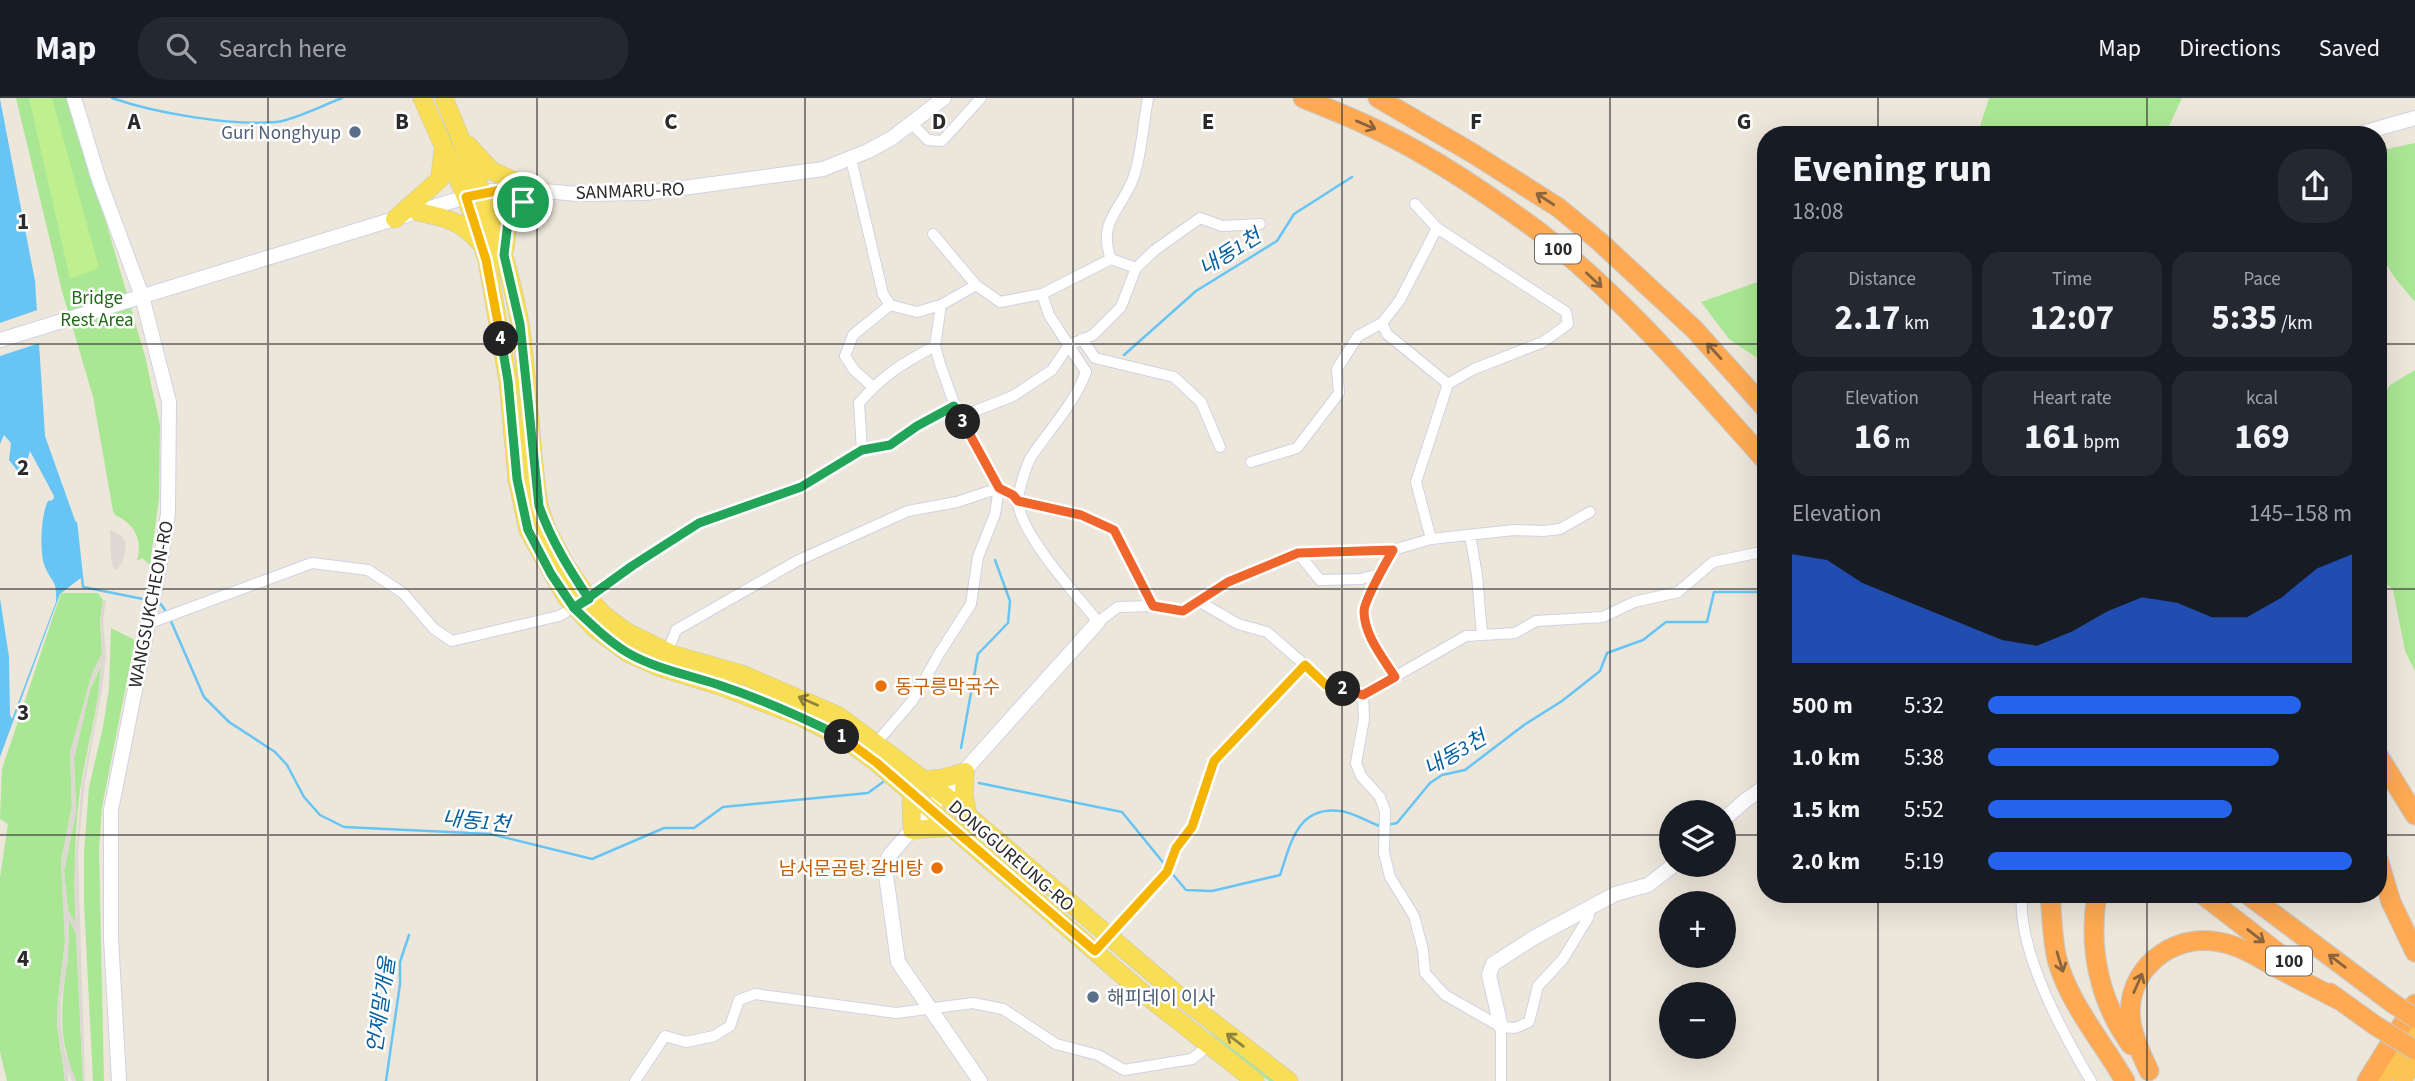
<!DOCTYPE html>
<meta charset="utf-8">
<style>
:root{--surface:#171b24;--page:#242831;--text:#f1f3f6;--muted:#9ea1a6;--line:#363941;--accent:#2563eb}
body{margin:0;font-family:"Source Sans 3","Noto Sans KR",sans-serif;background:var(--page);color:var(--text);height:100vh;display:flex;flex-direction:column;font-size:26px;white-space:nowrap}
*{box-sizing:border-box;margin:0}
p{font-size:23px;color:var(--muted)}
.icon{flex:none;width:38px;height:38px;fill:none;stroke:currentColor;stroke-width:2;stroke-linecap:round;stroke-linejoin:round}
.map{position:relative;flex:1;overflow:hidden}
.details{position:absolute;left:1757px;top:28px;width:630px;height:777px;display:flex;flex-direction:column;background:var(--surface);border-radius:28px;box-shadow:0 7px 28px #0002}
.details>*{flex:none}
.fabs{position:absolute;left:1659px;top:702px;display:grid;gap:14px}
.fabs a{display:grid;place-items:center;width:77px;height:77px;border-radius:50%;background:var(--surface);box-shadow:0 7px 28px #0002;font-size:35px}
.pin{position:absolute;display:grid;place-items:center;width:60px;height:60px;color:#fff;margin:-30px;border:4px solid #fff;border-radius:50%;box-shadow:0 2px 7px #0007}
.km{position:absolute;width:35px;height:35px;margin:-18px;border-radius:50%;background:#222;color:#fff;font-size:19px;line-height:35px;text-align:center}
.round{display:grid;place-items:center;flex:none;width:74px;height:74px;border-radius:28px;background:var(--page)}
.head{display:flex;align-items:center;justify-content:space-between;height:119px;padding:0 35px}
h1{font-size:38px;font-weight:700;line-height:52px}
.stats{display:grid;grid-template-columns:repeat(3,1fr);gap:10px;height:119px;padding:7px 35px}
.stats div{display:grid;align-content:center;border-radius:18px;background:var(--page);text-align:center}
.stats b{font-size:35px;font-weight:700}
.stats small{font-size:19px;font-weight:400}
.stats p{font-size:19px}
.chart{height:196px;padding:14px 35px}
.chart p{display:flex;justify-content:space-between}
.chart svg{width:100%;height:126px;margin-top:7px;fill:var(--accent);opacity:.7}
ul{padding:0 35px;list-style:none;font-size:23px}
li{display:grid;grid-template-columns:112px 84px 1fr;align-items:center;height:52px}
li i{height:18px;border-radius:9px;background:var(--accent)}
header{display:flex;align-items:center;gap:42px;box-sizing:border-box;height:98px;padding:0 35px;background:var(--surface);border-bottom:2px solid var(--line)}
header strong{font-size:33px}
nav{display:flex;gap:38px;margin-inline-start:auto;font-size:24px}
.search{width:490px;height:63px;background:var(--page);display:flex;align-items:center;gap:18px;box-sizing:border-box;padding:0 24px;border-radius:28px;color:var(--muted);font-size:26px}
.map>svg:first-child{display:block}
.green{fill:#aae794}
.pitch{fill:#bfef8f}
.plaza{fill:#ddd9d2;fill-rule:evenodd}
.water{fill:#67c5f5}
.pier{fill:#ede6db}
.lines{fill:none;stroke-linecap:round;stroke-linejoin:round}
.stream{stroke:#67c5f5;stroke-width:2.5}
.minor-casing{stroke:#d0d2e4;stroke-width:12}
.tertiary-casing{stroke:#d0d2e4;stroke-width:16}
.primary-casing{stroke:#c8c8c8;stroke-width:19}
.trunk-casing{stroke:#c8c8c8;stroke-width:19}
.motorway-casing{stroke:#c8c8c8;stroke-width:21}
.minor{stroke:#fff;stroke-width:10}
.tertiary{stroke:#fff;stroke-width:14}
.primary{stroke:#f8de54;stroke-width:18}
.trunk{stroke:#fcc454;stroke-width:18}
.motorway{stroke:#ffaa53;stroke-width:19}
.motorway-bridge-casing{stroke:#c8c8c8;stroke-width:21;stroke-linecap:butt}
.motorway-bridge{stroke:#ffaa53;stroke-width:19}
.oneway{stroke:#8a643c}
.oneway2{stroke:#91843f}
.split-1-casing{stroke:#fff;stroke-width:14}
.split-2-casing{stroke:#fff;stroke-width:14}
.split-3-casing{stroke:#fff;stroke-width:14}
.split-4-casing{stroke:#fff;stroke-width:14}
.split-5-casing{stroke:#fff;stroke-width:14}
.split-1{stroke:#22a559;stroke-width:9}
.split-2{stroke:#f5b400;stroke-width:9}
.split-3{stroke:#f0652b;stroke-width:9}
.split-4{stroke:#22a559;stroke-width:9}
.split-5{stroke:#f5b400;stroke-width:9}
.grid{fill:none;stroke:#2a2a2a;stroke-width:2;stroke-opacity:0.55}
.service-dot{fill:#5c6f8a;stroke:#fff;stroke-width:2.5}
.food-dot{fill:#e8710a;stroke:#fff;stroke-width:2.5}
.labels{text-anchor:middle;stroke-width:5;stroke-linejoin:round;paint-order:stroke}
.shield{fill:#fff;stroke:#6a6a6a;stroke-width:2}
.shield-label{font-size:18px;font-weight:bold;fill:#2a2a2a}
.service-label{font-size:19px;fill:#4e5e75;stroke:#fff;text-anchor:end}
.street-label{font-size:19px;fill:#2a2a2a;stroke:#fff}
.park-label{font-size:19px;fill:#216b16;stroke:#fff}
.food-label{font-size:19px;fill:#c56008;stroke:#fff;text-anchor:start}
.water-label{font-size:21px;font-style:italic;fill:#0661a2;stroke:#fff}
.grid-label{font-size:23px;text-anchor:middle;font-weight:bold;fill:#2a2a2a;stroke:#fff;stroke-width:5;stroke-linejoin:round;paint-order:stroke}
</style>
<header>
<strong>Map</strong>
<div class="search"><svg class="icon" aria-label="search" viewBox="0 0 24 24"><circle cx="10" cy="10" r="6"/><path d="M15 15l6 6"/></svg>Search here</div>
<nav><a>Map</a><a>Directions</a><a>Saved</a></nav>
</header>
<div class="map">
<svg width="2415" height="983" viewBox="0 0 2415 983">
<rect width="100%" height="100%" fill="#ede6db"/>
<!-- green -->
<path class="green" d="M16,0H70L145,258L160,327L159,400L150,467L142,460L137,463C143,442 135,426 115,417L113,413L93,299L62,193Z
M1989,0H2182L2165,37H1977Z
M2415,45V204L2395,180L2378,153V53Z
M1766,181V266L1729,241L1701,204Z
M2415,272V573L2405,553L2393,491L2378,481V352L2383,338L2378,304L2390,287Z
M61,495H98L103,502L100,523L102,555L92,576L70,655L72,707L61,764L65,842L58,903L57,926L65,983H7L0,954V779L8,726L0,721L2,671Z
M111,530L135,542L102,709L99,751L104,983H93L84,805V755L89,689L103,629L109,590Z
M102,565C99,608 87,649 80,692C74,737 74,782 76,827L68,812L64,773L76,714L74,661L90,592Z
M69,821L76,835L83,983H76L74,978C50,920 70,880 69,821Z
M1165,896L1278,983H1269L1254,972Z"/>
<!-- pitch -->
<path class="pitch" d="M29,0H52L99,170L70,181Z"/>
<!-- plaza -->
<path class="plaza" d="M110,432L122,438L126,445L124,460L117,472L113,469L111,460Z
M103,502H106L103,524L106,555L103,586L85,684L78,755L85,983H83L76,835L69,822L68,862L61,903V927L65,954L76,983H72L68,974V983H65L57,926L58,903L65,842L61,764L72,707L70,655L92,576L102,555L100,523ZM101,565L97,609L81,692L74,777L75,825L68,812L64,773L76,714L74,661L90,592Z"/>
<!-- water -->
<path class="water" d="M0,1L35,183L45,338L76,425L82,479L60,496L0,659V500L9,559L10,617L12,621L56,504C57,481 53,487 45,469C39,455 41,416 48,403L53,402L54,398L30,353L22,379L9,362L11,345L4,337L0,346Z"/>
<!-- pier -->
<path class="pier" d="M40,211L43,244L0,258V225Z"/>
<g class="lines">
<!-- stream -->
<path class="stream" d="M112,0C155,15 231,28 276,24C292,23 326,6 342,0
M1124,257L1196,193L1277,143L1294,116L1352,79
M76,425L83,489L143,501
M160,505L167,515
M170,521L204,599L229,624L275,654L287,667L304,699L320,717L344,729L491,736L592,761L664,730H694L723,709L868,695L883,684
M961,650L978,556L1008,525L1010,503L995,462
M979,685L1122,714L1166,768
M1387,727L1397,725L1430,685L1442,677L1465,672L1524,627L1562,603L1600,573L1607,555L1643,542L1666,524H1707L1714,494H1757L1766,487
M1170,773L1186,792L1212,793L1280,777C1291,745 1297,708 1340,713C1353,714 1367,724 1380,728
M386,983L400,886V864L409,837"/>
<defs>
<path id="minor" d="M912,26L928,42L942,43L981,0
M851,61L883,196L890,207L917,214L941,207L976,187
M1415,106L1437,130L1566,214L1568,226L1543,244L1474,271L1448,286L1416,384L1431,441
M933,136L976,187L1000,204L1042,196L1111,161
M1136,170L1111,161C1097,124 1121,112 1133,81C1142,56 1143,26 1148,0
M1042,196L1049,217L1086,274C1074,306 1050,331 1031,359C1027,366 1017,396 1018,405C1022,438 1076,496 1098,524L1118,509L1153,508L1183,514L1228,484L1298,455L1393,452L1431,441L1514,432L1543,433L1560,431L1590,414
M1382,225L1387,236L1448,286
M1082,241L1095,260L1174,279L1201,304L1220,349
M873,289L854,272L845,258L853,237L890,207
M960,319L1013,298L1052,272L1069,247L1093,237L1121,209L1136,170L1155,152L1200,120L1222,128L1260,126
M862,352L859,305C883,277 903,265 935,248
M1251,364L1297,350L1339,295L1337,271L1358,238L1382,225L1400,202L1437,130
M1470,437L1477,477L1482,537
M1393,452C1386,465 1365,500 1364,513C1364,537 1383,560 1395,579
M1298,455L1320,482L1361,481L1379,476
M1200,504L1238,526L1267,534L1305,567
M147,526L312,465L368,472L403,495L434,531L452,543L559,518L589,501L632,468L699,425L801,389L862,352L890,347L917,328L955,308
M666,558L676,532L797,463L908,413L957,404L999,390L1013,397L1018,403L1081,417L1114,432L1153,508
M1363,597L1364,621L1356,665L1361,678L1380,699L1385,713L1384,755L1390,779L1414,818L1423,852L1425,875L1445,897L1501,929L1515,930L1529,924L1538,888L1563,861L1588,820L1590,810
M876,645L913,602L939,556L971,506L978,459L995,416L999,390L955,308L940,266L935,248L941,207
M2022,796C2017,853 2063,936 2091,983
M1095,853L1166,773L1176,750L1192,729L1215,663L1305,567L1326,587L1363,597L1466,538L1515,535L1536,523L1603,519L1634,504L1678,494L1713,464L1766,453
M635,983L665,938L686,944L714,938L730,928L739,902L755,896L896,915L973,905L1003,911L1056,946L1098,957L1124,972L1192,961L1208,948
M1501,983V929"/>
<path id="tertiary" d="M74,0L99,82L142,198L169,304L168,416L159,471L111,712V840L119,983
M2355,37L2415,20
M0,242L482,94L521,91L578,96L646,95L823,71L868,53L892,40L944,0
M1724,721L1746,702L1766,688
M1501,929L1489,877L1493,866L1535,839L1615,796L1648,787L1675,766
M980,983L898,864L885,770L889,758L921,721L1098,524"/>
<path id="primary" d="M422,0L466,99L487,162L508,283L517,381L528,432L566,499L594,530L628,555L661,570L720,588L801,619L846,642L877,665L1143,895L1255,983
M444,0C474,74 507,148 520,227C529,287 530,348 539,408L547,432L566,468L589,501L605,518L627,534L674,557L744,577L839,618L944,697L1178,897L1289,983
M468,47L492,73L534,92
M418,114C443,119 462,123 478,143
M395,121L440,81L443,52
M505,150L509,116L541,92
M924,682L944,680L965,674L964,697L968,719
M911,694L912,732L952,729"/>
<path id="trunk" d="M2381,983L2415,928
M2402,983L2415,962"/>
<path id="motorway" d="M1303,0C1329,11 1356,21 1381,34C1435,60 1486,95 1534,130C1621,196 1693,282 1766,363
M1378,0L1474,56L1559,110L1600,144L1694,231L1766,311
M2378,657L2415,717
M2378,761L2391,804L2415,854
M2050,796C2052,818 2052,840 2057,861C2069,906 2102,943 2125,983
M2097,796C2088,850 2099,903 2131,947
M2202,796L2295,868
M2247,796L2391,904
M2330,895L2376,928
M2149,973C2142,957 2133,940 2131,923C2124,873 2172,834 2219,844C2241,848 2258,859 2277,870C2298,881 2318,891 2339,902
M2367,983L2415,906"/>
</defs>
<!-- minor casing -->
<use href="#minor" class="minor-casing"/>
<!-- tertiary casing -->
<use href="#tertiary" class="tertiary-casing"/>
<!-- primary casing -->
<use href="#primary" class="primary-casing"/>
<!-- trunk casing -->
<use href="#trunk" class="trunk-casing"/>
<!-- motorway casing -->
<use href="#motorway" class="motorway-casing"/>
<!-- minor -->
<use href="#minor" class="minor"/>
<!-- tertiary -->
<use href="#tertiary" class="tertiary"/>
<!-- primary -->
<use href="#primary" class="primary"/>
<!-- trunk -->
<use href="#trunk" class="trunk"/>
<!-- motorway -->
<use href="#motorway" class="motorway"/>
<defs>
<path id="motorway-bridge" d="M2391,904L2415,920
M2376,928L2415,952"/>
</defs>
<!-- motorway-bridge casing -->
<use href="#motorway-bridge" class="motorway-bridge-casing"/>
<!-- motorway-bridge -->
<use href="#motorway-bridge" class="motorway-bridge"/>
</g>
<!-- one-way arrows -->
<defs><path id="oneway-shaft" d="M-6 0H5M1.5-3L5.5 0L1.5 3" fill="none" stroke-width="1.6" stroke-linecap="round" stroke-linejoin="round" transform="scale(1.75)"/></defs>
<g class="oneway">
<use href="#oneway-shaft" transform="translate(1366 27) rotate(23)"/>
<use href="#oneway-shaft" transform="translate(1545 101) rotate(-147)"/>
<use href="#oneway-shaft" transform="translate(1594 182) rotate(43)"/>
<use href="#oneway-shaft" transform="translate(1714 253) rotate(-132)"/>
<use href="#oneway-shaft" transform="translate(2256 838) rotate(38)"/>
<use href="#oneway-shaft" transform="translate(2337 863) rotate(-143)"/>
<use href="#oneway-shaft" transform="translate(2060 864) rotate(73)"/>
<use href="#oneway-shaft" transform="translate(2138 885) rotate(-66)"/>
</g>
<g class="oneway2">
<use href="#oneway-shaft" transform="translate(808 603) rotate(-156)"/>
<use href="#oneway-shaft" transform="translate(1235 942) rotate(-143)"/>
</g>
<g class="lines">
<defs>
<path id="split-1" d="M523,104L509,116L504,157L520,226L539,408C551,442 569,471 589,501L574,510C591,526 608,543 628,555C656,571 689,577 719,587C761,601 802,619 842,639"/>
<path id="split-2" d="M842,639L877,665L1095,853L1167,774L1176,750L1192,729L1214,663L1305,567L1326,587L1343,591"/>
<path id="split-3" d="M963,324L999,390L1013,397L1018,403L1081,417L1114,432L1153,508L1183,513L1228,484L1298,455L1393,452C1386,465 1365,500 1364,513C1364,537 1383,560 1395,579L1363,597L1343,591"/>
<path id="split-4" d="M501,241L508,283L517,381L528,432L551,476L574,510L632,468L699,425L801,389L862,352L890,347L917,328L954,308L963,324"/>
<path id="split-5" d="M501,241L486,162L466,99L501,92H541L523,104"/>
</defs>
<!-- split-1 casing -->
<use href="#split-1" class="split-1-casing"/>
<!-- split-2 casing -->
<use href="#split-2" class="split-2-casing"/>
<!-- split-3 casing -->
<use href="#split-3" class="split-3-casing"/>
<!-- split-4 casing -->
<use href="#split-4" class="split-4-casing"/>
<!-- split-5 casing -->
<use href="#split-5" class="split-5-casing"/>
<!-- split-1 -->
<use href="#split-1" class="split-1"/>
<!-- split-2 -->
<use href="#split-2" class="split-2"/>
<!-- split-3 -->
<use href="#split-3" class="split-3"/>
<!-- split-4 -->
<use href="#split-4" class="split-4"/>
<!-- split-5 -->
<use href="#split-5" class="split-5"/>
</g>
<!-- grid -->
<path class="grid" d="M268,0V983M537,0V983M805,0V983M1073,0V983M1342,0V983M1610,0V983M1878,0V37M2147,0V37M0,246H1766M2378,246H2415M0,491H1766M2378,491H2415M0,737H1671M1724,737H1766M2378,737H2415M1878,796V983M2147,796V983"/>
<!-- markers -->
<g class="service-dot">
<circle cx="355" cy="34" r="7"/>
<circle cx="1093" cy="899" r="7"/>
</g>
<g class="food-dot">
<circle cx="881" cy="588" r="7"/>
<circle cx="937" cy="770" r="7"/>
</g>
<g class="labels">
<!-- shield labels -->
<g class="shield">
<rect x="1535" y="136.5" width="46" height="29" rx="5"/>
<rect x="2266" y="848.5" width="46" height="29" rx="5"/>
</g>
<g class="shield-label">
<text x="1558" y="157">100</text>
<text x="2289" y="869">100</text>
</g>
<!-- service labels -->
<g class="service-label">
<text x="341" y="41">Guri Nonghyup</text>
<text x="1107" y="906" text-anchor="start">해피데이 이사</text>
</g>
<!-- street labels -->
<g class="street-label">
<text transform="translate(630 92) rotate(-2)" y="7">SANMARU-RO</text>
<text transform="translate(150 506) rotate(-79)" y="7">WANGSUKCHEON-RO</text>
<text transform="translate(1012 757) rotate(41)" y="7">DONGGUREUNG-RO</text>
</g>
<!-- park labels -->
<g class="park-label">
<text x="97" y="206">Bridge<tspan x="97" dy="22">Rest Area</tspan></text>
</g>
<!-- food labels -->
<g class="food-label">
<text x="895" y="595">동구릉막국수</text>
<text x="923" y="777" text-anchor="end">남서문곰탕.갈비탕</text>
</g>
<!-- water labels -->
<g class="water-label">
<text transform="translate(1230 154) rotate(-32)" y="7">내동1천</text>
<text transform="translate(1455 655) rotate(-30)" y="7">내동3천</text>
<text transform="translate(476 723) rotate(6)" y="7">내동1천</text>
<text transform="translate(381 907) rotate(-82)" y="7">언제말개울</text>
</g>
</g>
<g class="grid-label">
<text x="134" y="31">A</text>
<text x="402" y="31">B</text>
<text x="671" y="31">C</text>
<text x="939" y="31">D</text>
<text x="1208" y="31">E</text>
<text x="1476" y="31">F</text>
<text x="1744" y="31">G</text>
<text x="23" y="131">1</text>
<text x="23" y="377">2</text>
<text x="23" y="622">3</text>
<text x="23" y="868">4</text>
</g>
</svg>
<div class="fabs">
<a><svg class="icon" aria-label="layers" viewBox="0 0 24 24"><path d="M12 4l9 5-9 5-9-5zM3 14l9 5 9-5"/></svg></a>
<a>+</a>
<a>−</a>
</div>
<div class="pin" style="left:523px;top:104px;background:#1e9e55"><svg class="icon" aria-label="arrive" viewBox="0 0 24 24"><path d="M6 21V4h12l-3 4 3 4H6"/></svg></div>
<b class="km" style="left:842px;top:639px">1</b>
<b class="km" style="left:1343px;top:591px">2</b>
<b class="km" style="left:963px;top:324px">3</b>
<b class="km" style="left:501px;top:241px">4</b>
<section class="details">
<div class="head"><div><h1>Evening run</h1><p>18:08</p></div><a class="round"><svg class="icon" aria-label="share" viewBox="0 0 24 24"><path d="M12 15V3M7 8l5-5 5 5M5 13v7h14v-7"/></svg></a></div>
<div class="stats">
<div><p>Distance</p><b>2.17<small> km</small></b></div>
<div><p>Time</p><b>12:07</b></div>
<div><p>Pace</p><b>5:35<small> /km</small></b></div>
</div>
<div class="stats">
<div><p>Elevation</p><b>16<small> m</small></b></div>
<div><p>Heart rate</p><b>161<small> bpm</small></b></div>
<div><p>kcal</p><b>169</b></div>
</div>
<div class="chart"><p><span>Elevation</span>145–158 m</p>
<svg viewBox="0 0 160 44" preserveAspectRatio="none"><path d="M0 44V6L10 8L20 16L30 21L40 26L50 31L60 36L70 38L80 33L90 26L100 21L110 23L120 28L130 28L140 21L150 11L160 6V44z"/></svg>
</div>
<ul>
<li><b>500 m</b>5:32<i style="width:86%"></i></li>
<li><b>1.0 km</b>5:38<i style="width:80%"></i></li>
<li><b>1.5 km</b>5:52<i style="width:67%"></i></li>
<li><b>2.0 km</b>5:19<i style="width:100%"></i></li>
</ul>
</section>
</div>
